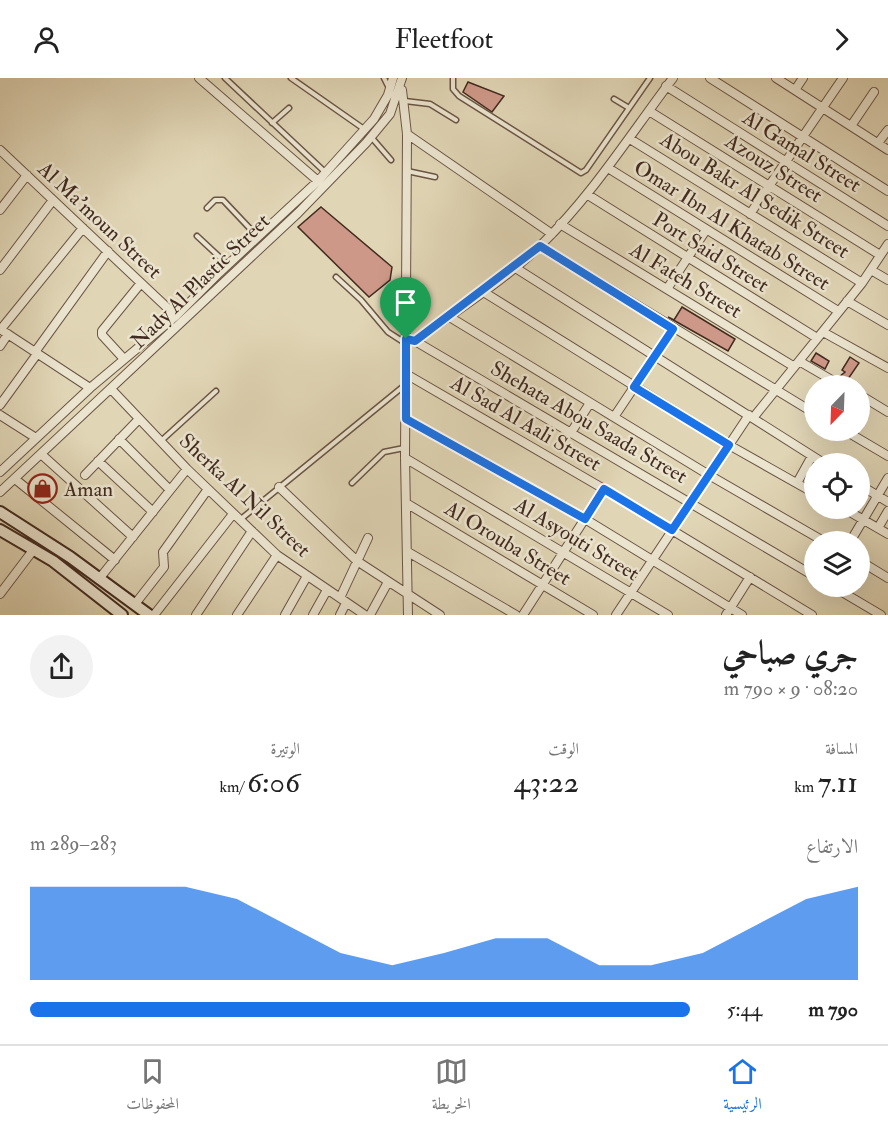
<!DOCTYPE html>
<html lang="ar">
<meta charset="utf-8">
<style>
:root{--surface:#fff;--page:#f2f2f2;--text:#222;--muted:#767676;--line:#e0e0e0;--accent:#1a73e8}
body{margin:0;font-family:"IM FELL Double Pica",Amiri,serif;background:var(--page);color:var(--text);direction:rtl;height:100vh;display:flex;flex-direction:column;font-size:22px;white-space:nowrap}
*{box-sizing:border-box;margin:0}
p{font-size:20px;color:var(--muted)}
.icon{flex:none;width:33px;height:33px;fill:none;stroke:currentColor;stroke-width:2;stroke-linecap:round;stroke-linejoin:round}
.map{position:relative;height:537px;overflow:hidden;direction:ltr}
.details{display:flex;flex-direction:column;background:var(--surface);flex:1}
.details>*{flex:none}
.needle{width:39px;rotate:203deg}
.buttons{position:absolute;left:804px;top:297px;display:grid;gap:12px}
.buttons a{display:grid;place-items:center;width:66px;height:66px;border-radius:50%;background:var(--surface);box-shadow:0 6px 24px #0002;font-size:30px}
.pin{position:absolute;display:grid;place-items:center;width:51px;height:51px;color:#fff;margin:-62px -26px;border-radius:50% 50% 50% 0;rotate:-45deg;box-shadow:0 0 6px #0007}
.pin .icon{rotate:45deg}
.round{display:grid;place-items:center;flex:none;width:63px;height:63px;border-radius:32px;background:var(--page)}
.overview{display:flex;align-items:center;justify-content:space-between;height:102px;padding:0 30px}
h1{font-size:33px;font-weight:600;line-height:45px}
.stats{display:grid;grid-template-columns:repeat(3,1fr);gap:9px;height:102px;padding:6px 30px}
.stats div{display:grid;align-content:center}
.stats b{font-size:30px;font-weight:600}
.stats small{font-size:16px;font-weight:400}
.stats p{font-size:16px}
.chart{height:168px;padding:12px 30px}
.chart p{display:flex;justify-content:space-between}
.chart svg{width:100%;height:108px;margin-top:6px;fill:var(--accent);opacity:.7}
ul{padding:0 30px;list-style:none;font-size:20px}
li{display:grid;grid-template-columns:96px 72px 1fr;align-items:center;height:45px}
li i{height:15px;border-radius:8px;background:var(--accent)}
header{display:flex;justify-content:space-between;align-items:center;height:78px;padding:0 30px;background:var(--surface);font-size:27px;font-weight:600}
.dock{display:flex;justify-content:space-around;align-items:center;height:84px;border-top:2px solid var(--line);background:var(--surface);font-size:16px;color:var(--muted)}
.dock a{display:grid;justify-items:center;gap:3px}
.dock .active{color:var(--accent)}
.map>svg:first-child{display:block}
.building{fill:#ce9888;stroke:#412a1f;stroke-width:1.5}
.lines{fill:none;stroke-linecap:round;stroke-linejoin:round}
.lane-casing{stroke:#695544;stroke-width:7}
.street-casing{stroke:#695544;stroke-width:10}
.secondary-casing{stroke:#412a1f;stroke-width:14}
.lane{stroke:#ebe4cf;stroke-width:4}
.street{stroke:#ebe4cf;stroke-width:8}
.secondary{stroke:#ebe4cf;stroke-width:10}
.route-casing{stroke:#fff;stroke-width:12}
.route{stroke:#1a73e8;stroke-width:8}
.labels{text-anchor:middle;stroke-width:5;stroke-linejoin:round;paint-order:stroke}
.street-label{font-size:21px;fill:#412a1f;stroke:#ebe4cf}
.poi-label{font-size:21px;fill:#412a1f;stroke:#ebe4cf;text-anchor:start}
</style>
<header><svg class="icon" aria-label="forward" viewBox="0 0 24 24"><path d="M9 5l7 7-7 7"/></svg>Fleetfoot<svg class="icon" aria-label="person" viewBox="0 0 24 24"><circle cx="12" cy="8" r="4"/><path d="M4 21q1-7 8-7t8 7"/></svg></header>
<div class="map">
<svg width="888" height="537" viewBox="0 0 888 537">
<rect width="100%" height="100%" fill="#e0d5b5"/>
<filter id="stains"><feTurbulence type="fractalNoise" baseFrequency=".00333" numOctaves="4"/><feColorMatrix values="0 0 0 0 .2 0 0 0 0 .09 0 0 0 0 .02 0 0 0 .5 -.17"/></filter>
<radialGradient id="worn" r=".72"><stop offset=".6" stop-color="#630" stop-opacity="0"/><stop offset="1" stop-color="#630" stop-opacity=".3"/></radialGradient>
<!-- building -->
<path class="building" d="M468,4L504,18L492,34L463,14Z
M321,129L392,189L390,202L369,219L298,149Z
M682,229L735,261L728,273L668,239L674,242Z
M816,275L829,283L825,291L811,283Z
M850,279L859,285L846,304L839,299L845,294L842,292Z"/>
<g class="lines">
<defs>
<path id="lane" d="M225,0L325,94
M291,0L364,51
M384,0L389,10
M453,0V11L459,18L581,95L586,92L650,0
M614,21L629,30
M405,23L430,26L456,42
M272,45L289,30
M372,60L391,82
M407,93L435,99
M207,130L215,122H223L258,159
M197,158L227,186
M336,199L361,222L388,254L405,265
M161,363L216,313
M352,405L384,374L404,370
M241,441L405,307"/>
<path id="street" d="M199,0L318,103
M710,0L888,113
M776,0L888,72
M666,8L888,148
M402,12L407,56L405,380L408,537
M795,12L803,0
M649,33L880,177
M851,48L874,14
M407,56L552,156
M630,61L862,205
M878,65L888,52
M0,72L176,238
M608,90L838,233
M588,117L817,260
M0,132L27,97
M750,136L843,0
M560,146L793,288
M540,168L814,335
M514,189L825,386
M0,192L53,122
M871,192L888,202
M667,211L706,152
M482,213L729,367L814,415
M847,223L888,247
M448,238L709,397L825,464
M0,251L90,310
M1,251L83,150
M823,254L888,290
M406,261L415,263L814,498
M415,263C457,232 505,202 542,166C593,116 630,57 673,0
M0,268L8,256
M35,274L108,173
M124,281L102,257V253L141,205
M799,283L842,308
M406,296L604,411L812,537
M112,312L187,391L277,477L365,537
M860,317L888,334
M0,327L37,276
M0,337L36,360
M614,339L673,251
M753,340L862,205L888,166
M406,341L585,441L742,537
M844,352L888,378
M572,353L590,325
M119,361L170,412
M41,376L133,459
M405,380L668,537
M98,383L153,434
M0,394L90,310L176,238L219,195L318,103L374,41L388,17L393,0
M85,397L139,341
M15,401L115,482
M797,405L812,378
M860,407L888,424
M279,409L357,483L440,537
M0,414L298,135L366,65L390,36L402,0
M406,425L593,537
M843,430L888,456
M878,450L888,433
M850,464L888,400
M408,474L516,537
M860,483L888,500
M99,501L187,391
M832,508L881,537
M0,516L34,471
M340,520L368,460
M135,526L164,489L163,474L208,411
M154,537L233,436
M196,537L252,453
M237,537L277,477
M285,537L307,498
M313,537L327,512
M340,537L346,525
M370,537L388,504
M523,537L604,411
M616,537L749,337
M726,537L750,499"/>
<path id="secondary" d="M0,434L70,479L149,537
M0,452L53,483L122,537"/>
</defs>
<!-- lane casing -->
<use href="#lane" class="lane-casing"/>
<!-- street casing -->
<use href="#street" class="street-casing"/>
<!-- secondary casing -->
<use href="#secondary" class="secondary-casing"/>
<!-- lane -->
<use href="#lane" class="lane"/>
<!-- street -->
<use href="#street" class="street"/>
<!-- secondary -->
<use href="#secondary" class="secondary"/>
</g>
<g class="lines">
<defs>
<path id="route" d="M540,168L673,251L634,309L729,367L672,452L604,411L585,441L406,341V261L415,263Z"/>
</defs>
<!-- route casing -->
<use href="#route" class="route-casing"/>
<!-- route -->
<use href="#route" class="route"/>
</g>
<!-- icons -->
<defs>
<symbol id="shop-ring" viewBox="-11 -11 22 22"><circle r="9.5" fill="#ebe4cf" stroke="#8f2418" stroke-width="1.5"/><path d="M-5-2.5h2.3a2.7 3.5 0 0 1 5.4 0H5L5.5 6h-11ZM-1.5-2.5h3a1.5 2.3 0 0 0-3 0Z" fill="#8f2418"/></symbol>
</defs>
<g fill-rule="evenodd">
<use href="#shop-ring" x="26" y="394" width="33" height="33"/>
</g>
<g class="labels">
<!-- street labels -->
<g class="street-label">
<text transform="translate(802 73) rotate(32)" y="7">Al Gamal Street</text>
<text transform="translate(774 90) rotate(32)" y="7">Azouz Street</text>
<text transform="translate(755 117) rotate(32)" y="7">Abou Bakr Al Sedik Street</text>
<text transform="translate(100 142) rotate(43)" y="7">Al Ma'moun Street</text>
<text transform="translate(732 147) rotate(32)" y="7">Omar Ibn Al Khatab Street</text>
<text transform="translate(711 174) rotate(32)" y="7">Port Said Street</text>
<text transform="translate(686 202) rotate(31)" y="7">Al Fateh Street</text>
<text transform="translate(200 203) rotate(-44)" y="7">Nady Al Plastic Street</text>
<text transform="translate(589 344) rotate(30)" y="7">Shehata Abou Saada Street</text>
<text transform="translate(526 345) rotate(30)" y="7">Al Sad Al Aali Street</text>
<text transform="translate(245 417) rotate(43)" y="7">Sherka Al Nil Street</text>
<text transform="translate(577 461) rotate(31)" y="7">Al Asyouti Street</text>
<text transform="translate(508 465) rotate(31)" y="7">Al Orouba Street</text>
</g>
<!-- poi labels -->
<g class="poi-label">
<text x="64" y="418">Aman</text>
</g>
</g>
<rect width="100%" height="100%" filter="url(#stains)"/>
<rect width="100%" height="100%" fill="url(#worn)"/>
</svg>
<div class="buttons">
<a><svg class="needle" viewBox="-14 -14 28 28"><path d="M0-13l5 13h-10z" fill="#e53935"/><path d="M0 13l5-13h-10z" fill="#767676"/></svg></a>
<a><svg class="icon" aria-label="locate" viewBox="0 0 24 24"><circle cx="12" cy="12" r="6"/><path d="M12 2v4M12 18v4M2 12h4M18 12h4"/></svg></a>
<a><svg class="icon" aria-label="layers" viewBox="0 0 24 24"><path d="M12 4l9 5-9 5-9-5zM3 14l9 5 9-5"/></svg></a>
</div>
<div class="pin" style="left:406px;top:261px;background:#1e9e55"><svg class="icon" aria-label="arrive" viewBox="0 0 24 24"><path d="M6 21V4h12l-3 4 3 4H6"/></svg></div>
</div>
<section class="details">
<div class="overview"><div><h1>جري صباحي</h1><p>08:20 · 9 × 790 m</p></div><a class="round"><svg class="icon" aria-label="share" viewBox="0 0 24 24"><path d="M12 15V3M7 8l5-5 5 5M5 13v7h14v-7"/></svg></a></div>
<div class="stats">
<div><p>المسافة</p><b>7.11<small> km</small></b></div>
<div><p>الوقت</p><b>43:22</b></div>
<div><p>الوتيرة</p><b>6:06<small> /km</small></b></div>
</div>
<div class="chart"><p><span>الارتفاع</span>283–289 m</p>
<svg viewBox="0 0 160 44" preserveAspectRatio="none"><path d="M0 44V6L10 6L20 6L30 6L40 11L50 22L60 33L70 38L80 33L90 27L100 27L110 38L120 38L130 33L140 22L150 11L160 6V44z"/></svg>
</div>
<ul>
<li><b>790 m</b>5:44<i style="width:100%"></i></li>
</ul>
</section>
<nav class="dock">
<a class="active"><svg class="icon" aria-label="home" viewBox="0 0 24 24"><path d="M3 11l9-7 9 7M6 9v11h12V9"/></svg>الرئيسية</a>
<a><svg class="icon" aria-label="map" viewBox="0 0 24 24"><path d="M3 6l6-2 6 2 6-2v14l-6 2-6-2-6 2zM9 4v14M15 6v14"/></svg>الخريطة</a>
<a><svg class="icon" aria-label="saved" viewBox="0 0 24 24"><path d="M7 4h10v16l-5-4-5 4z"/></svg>المحفوظات</a>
</nav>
